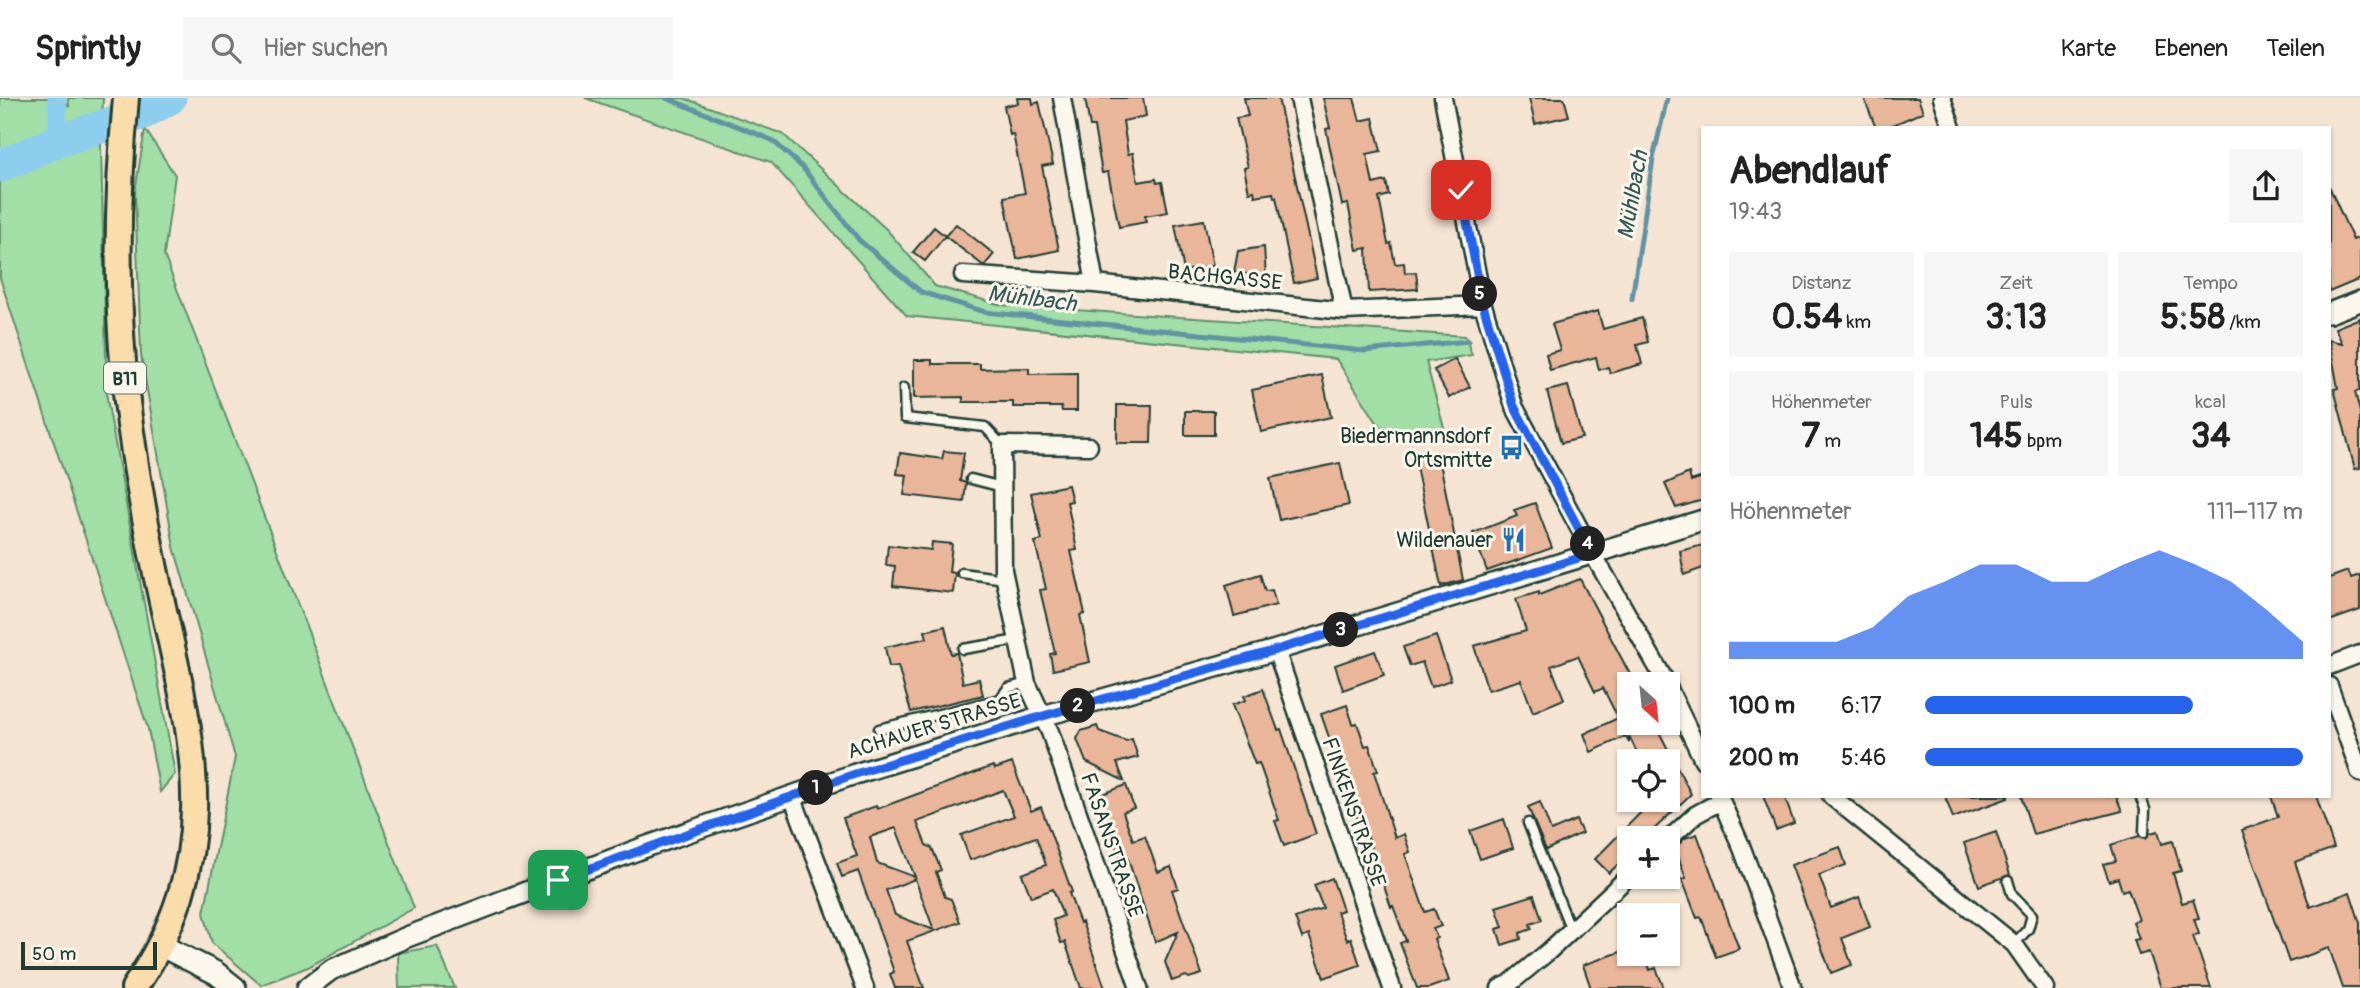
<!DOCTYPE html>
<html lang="de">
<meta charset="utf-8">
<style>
:root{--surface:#fff;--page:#f6f6f6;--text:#222;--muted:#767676;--line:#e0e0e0;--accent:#2563eb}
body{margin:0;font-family:Pangolin,sans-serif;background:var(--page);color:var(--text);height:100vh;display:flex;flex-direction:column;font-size:26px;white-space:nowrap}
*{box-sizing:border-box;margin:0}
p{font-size:23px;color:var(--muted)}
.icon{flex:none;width:38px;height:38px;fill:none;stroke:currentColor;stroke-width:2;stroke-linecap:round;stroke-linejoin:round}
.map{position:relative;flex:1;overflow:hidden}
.panel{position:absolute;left:1701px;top:28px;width:630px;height:672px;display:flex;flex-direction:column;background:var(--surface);border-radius:0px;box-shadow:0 2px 5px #0004}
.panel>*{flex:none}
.needle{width:46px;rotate:153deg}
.fabs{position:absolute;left:1617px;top:574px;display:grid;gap:14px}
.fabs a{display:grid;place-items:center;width:63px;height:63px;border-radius:0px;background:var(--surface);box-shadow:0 2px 5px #0004;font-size:35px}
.scale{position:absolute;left:21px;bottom:18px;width:136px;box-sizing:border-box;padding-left:7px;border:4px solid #1f3d34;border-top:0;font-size:19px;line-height:24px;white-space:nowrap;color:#1f3d34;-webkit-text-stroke:5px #fbf7ec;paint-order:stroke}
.pin{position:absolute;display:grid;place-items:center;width:60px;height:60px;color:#fff;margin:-30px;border-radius:14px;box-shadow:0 4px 10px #0006}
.km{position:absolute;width:35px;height:35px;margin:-18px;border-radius:50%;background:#222;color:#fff;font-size:19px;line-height:35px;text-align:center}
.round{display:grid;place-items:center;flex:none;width:74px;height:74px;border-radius:0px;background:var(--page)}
.overview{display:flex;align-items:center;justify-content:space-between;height:119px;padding:0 28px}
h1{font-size:38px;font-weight:700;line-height:52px}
.stats{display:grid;grid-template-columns:repeat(3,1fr);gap:10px;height:119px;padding:7px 28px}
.stats div{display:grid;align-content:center;border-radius:0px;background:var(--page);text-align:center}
.stats b{font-size:35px;font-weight:700}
.stats small{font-size:19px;font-weight:400}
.stats p{font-size:19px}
.chart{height:196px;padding:14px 28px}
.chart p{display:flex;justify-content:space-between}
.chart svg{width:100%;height:126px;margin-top:7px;fill:var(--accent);opacity:.7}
ul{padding:0 28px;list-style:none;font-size:23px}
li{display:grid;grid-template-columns:112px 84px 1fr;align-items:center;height:52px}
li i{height:18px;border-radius:9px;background:var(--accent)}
header{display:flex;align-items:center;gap:42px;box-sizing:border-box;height:98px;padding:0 35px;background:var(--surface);border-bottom:2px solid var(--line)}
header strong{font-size:33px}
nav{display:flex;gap:38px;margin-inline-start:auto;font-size:24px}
.search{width:490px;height:63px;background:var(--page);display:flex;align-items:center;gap:18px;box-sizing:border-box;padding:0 24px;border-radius:0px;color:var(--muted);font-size:26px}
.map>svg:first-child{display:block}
.green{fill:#a1dfa6;stroke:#608e6d;stroke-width:2}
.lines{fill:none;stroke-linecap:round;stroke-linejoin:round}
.stream{stroke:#6193a4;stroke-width:5}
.canal{stroke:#8dcdee;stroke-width:19}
.river{stroke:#8dcdee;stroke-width:33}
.building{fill:#e9b69a;stroke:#1f3d34;stroke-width:2;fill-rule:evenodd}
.service-casing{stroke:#1f3d34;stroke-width:13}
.minor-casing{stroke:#1f3d34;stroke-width:21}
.tertiary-casing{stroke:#1f3d34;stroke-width:24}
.secondary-casing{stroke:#1f3d34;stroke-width:26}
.primary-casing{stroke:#1f3d34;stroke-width:30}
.service{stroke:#fbf7ec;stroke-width:8}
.minor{stroke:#fbf7ec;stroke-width:16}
.tertiary{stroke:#fbf7ec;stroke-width:19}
.secondary{stroke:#fbf7ec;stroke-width:21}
.primary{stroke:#fbddab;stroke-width:24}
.route-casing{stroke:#fff;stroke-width:14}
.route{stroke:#2563eb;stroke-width:9}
.labels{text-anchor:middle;stroke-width:6;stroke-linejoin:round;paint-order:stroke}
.shield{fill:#fbf7ec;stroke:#61756b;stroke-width:2}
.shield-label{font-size:19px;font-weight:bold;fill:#1f3d34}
.street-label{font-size:21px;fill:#1f3d34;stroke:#fbf7ec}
.poi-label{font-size:21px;fill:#1f3d34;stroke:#fbf7ec;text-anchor:end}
.water-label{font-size:23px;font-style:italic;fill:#355a59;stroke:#fbf7ec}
</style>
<header>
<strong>Sprintly</strong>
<div class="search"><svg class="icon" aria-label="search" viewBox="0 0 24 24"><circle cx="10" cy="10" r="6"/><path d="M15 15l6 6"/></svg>Hier suchen</div>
<nav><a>Karte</a><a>Ebenen</a><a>Teilen</a></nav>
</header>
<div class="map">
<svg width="2360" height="890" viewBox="0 0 2360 890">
<rect width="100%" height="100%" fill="#f6e4d3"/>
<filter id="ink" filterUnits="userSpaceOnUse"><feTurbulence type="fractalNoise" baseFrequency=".0143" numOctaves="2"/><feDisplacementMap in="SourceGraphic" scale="14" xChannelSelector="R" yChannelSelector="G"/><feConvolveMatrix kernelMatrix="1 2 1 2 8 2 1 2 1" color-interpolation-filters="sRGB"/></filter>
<g filter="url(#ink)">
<!-- green -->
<path class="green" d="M0,0H59L69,8L68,0H103L101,49L107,301L175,676L160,694L148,631L0,180Z
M585,0H684L783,36L887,132L935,188L1001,207L1465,238L1472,257L1426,264L1446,337L1380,329L1336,261L907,218L771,64Z
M145,31L175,77L164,157L414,810L308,869L261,887L212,845L204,815L235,659L174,449L141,257L135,94Z
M437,848L455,890H399L398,855Z"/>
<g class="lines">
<!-- stream -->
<path class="stream" d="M666,0L772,42L803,70L859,142L921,194L985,214L1364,253L1468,243
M1632,201L1653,61L1667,0"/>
<!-- canal -->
<path class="canal" d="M57,0L58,43"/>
<!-- river -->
<path class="river" d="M0,68L58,43L143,15L170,0"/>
</g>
<!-- building -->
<path class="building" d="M1017,0H1032L1033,6L1039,4L1053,66L1042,68L1059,152L1017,161L1004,99L1025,95L1013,36L1010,37L1004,8L1018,5Z
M1085,0H1143L1146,18L1123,23L1128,56L1133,55L1138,84L1156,81L1157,85L1162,84L1168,114L1145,118L1146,124L1119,129L1108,74L1102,75L1094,29H1090Z
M1244,0H1278L1317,180L1294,185L1276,99H1274L1273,95L1255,98L1254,93L1249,94L1244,70L1248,69L1236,20L1248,18Z
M1323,0H1354L1360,23L1373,20L1381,53L1367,56L1373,86L1386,83L1389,97L1379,100L1388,146L1391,145L1395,166L1404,165L1405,175L1416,174L1418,191L1369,194L1367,150L1357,152L1348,106L1342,107L1326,31L1330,30Z
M1529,0H1564L1569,18L1535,26Z
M1864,0H1918L1923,14L1886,30H1876Z
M2329,88L2353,142L2360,139V181L2329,194Z
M1204,122L1213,168L1184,173L1175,127Z
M956,126L994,156L984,168L945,138Z
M934,129L945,138L925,163L913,154Z
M1264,149L1266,179L1234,174L1238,153Z
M1598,213L1603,231L1642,220L1648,244L1637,247L1642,266L1610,275L1608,269L1599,272L1596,259L1550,272L1546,256L1560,252L1552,226Z
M2360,220V293L2355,294L2360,314V370L2355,371L2334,291L2338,290L2329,242L2342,245L2335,230Z
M1455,261L1470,289L1449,300L1434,272Z
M914,262H932V266H980V271L1029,270V276L1077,275V313H1062L1061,309H1013V304H963V299L914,300Z
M1322,277L1331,319L1261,334L1252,292Z
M1568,288L1582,340L1561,345L1547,293Z
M1117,307H1152L1151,345H1117Z
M1185,313H1214V337H1185Z
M944,353L964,355L960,383L966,385L964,404L904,397L907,377L897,376L900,355L942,361Z
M1438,354L1463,482L1441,488L1414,359Z
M1340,365L1349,407L1279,422L1270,380Z
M1689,375L1691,383L1703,379V402L1676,410L1665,386Z
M1068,387L1072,403L1067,404L1077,452L1071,453L1085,516L1080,517L1090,564L1053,572L1050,556L1055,555L1040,492L1046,491L1035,444L1042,442L1031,395Z
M1535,405L1552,450L1487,473L1473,435L1517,418L1514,412Z
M932,444L952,446L949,474L955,475L953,495L893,488L895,468L886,467L888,447L931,452Z
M1703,447V470L1684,477L1680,453Z
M2348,473L2351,480L2360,477V512L2329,523V480Z
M1260,476L1265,493L1272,492L1276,507L1234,518L1226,487Z
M1580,481L1635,586H1629V625H1658L1655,626L1691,696L1645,740H1629V756L1609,775L1595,761L1653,702H1668V663H1641L1629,638V645L1626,638L1591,654L1584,636L1618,620L1603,590L1595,594L1578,558L1551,568L1564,601L1533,614L1521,582L1488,592L1474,548L1526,533L1516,501L1539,494V497Z
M945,528L951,556L957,555L963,585L979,581L983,597L911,614L898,568L889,569L885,549L927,540L925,533Z
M1436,538L1451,582L1431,589L1422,564L1410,568L1403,549Z
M1375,553L1384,577L1343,592L1335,567Z
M1263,591L1278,632L1281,631L1316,736L1284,748L1275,723L1279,722L1259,665L1255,666L1232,607L1246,602L1244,598Z
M1347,607L1353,626L1357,625L1365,648L1369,647L1378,673L1374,674L1395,740L1404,736L1410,754L1405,756L1425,814L1434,811L1441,828L1433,831L1437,840L1434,841L1449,883L1429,890H1417L1400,845L1406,843L1393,808L1391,809L1362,722L1358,723L1321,616Z
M1097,628L1099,633L1126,643L1132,641L1138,659L1117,665L1124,683L1086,664L1077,641L1081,633Z
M1012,665L1031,713L1041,709L1072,794L1069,795L1080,825L1082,824L1105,890H1081L1065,844L1061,845L1053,822L1063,818L1053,791L1031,799L1022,776L1046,767L1036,739L970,762L961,737L1014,718L1003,692L917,724L926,747L932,750L941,772L936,774L945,799L951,801L960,824L907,843L924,890H895L890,876L894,874L858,773L842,779L837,765L857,758L843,720L876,708L877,711L993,668L995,671ZM896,730L915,779L877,765L870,739ZM915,781L934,832L895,817L886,792Z
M1126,687L1134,710L1123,714L1133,742L1145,738L1158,774L1171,769L1178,790L1172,792L1202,876L1189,880L1186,878L1172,883L1165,864L1178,834L1155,844L1128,761L1121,763L1097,698Z
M1763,698H1784L1794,725L1776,732Z
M1945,698H2008V700L1953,720Z
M2021,698H2116L2122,713L2033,736Z
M2271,698H2316L2334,750L2295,764L2310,809L2350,794L2360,825V890H2343L2329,850L2289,864L2242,732L2278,719Z
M1540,704L1551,733L1576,722L1582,735L1546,752L1528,709Z
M1504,721L1513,750L1480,761L1470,733Z
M2158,733L2162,746L2173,743L2181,773L2173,775L2182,805L2193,802L2199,820L2194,821L2199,836L2193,838L2211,890H2161L2149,854L2139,857L2134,842L2139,841L2133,824L2139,822L2128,791L2122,793L2118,780L2109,783L2103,766L2116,763L2111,747L2139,738L2146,740L2150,735Z
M1996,734L2010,777L1979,788L1964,745Z
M1697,736L1739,851L1716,859L1701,819L1697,820L1682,781L1686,780L1675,750L1685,740Z
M1840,749L1846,767L1819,777L1831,810L1859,799L1870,829L1842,840L1852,867L1831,875L1791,767Z
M1332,780L1343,812L1337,814L1347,842L1351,840L1360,867L1324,880L1309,837L1302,840L1295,820L1323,810L1314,787Z
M1534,797L1542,822L1530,826L1532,831L1520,835L1521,841L1502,847L1497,831L1503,829L1496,809Z
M1629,851V856H1645L1650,872L1656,870L1664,890H1591L1583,867Z"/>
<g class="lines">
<defs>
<path id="service" d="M904,290L905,320L985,329L1002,347
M971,381L1002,389
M962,475L1005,481
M963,551L1018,542
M879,631L1000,601L1008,590L1027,585
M2140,698L2145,711L2144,734
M1528,725L1571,832
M2008,783L2012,796L2032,817L2028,831L2014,846"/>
<path id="minor" d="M1062,0L1095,186
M1299,0L1344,213
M1443,0L1483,207L1514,308L1593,456L1667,586
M1942,0L1952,30
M963,177L1095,186L1344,213L1483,207
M1089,348L1002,347L1003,472L1027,585L1050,634L1139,890
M1276,552L1392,890
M2329,568L2360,556
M2329,588L2360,675
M1668,589L1703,662
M792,698L865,890
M1719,698L1742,750L1793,890
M1831,698L2014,846L2045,890
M1668,742L1695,717L1721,703
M1500,890L1509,886L1549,853L1629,778"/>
<path id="tertiary" d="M2329,215L2360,203
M307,890L331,872L407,839L645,749L855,676L1043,618L1276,552L1703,422"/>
<path id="secondary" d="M160,847L216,875L235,890"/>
<path id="primary" d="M126,0C116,108 115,219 130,327C138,386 149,446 162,504C194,647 225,758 134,890"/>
</defs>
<!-- service casing -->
<use href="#service" class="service-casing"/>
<!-- minor casing -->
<use href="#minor" class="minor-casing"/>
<!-- tertiary casing -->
<use href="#tertiary" class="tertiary-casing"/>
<!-- secondary casing -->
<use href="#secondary" class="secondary-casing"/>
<!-- primary casing -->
<use href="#primary" class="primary-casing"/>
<!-- service -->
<use href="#service" class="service"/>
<!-- minor -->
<use href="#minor" class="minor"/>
<!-- tertiary -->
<use href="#tertiary" class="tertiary"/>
<!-- secondary -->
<use href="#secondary" class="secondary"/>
<!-- primary -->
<use href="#primary" class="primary"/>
</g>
</g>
<g class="lines" filter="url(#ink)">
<defs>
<path id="route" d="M558,782L855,676L1043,618L1276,552L1592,456L1514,308L1483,207L1461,92"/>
</defs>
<!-- route casing -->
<use href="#route" class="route-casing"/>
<!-- route -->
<use href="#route" class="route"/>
</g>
<!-- icons -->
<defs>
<symbol id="bus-bare" viewBox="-9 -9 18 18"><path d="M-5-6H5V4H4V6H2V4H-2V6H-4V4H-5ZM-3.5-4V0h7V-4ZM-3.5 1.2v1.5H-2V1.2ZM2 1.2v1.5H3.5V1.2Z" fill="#1f6fb2" stroke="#fbf7ec" stroke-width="2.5" paint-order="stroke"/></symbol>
<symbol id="restaurant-bare" viewBox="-9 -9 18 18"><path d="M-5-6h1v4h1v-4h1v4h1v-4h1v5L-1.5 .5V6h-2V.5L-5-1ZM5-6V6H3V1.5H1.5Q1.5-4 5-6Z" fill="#1f6fb2" stroke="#fbf7ec" stroke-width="2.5" paint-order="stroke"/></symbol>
</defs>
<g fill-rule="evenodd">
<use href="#bus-bare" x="1494" y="332" width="35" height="35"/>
<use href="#restaurant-bare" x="1496" y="424" width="35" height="35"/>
</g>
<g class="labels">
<!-- shield labels -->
<rect class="shield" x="104" y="264.5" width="42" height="31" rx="5"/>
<g class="shield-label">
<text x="125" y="287">B11</text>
</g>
<!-- street labels -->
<g class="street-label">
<text transform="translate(1225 179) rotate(6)" y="7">BACHGASSE</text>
<text transform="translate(934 628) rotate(-17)" y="7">ACHAUER STRASSE</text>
<text transform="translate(1354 714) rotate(71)" y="7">FINKENSTRASSE</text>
<text transform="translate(1112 747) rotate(71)" y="7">FASANSTRASSE</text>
</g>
<!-- poi labels -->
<g class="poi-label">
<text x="1492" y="345">Biedermannsdorf<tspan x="1492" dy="24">Ortsmitte</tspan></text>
<text x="1493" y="449">Wildenauer</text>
</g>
<!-- water labels -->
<g class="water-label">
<text transform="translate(1632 97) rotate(-80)" y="8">Mühlbach</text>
<text transform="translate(1032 200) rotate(7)" y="8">Mühlbach</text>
</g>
</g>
</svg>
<div class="fabs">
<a><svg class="needle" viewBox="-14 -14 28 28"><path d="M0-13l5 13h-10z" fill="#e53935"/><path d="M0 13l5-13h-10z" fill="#767676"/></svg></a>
<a><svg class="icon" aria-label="locate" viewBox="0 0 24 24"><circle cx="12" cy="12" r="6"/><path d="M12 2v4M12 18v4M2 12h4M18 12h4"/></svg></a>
<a>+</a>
<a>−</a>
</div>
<div class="scale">50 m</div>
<div class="pin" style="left:558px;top:782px;background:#1e9e55"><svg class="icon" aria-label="arrive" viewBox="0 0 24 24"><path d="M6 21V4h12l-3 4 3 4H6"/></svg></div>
<div class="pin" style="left:1461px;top:92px;background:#d93025"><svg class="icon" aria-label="check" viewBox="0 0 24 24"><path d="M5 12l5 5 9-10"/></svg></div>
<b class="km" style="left:816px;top:690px">1</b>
<b class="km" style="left:1078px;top:608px">2</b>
<b class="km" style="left:1341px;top:532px">3</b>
<b class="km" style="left:1588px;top:446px">4</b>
<b class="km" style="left:1480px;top:196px">5</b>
<section class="panel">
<div class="overview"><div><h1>Abendlauf</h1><p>19:43</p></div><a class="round"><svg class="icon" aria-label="share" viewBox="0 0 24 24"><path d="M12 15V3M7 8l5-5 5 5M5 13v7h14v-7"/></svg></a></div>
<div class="stats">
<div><p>Distanz</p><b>0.54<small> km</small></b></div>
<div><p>Zeit</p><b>3:13</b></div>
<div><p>Tempo</p><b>5:58<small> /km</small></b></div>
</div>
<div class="stats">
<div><p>Höhenmeter</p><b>7<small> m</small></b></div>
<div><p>Puls</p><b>145<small> bpm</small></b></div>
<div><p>kcal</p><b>34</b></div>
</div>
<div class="chart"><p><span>Höhenmeter</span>111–117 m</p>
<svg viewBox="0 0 160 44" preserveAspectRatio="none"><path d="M0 44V38L10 38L20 38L30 38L40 33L50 22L60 17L70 11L80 11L90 17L100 17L110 11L120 6L130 11L140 17L150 27L160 38V44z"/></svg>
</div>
<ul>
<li><b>100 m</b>6:17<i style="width:71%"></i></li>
<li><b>200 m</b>5:46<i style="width:100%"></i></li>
</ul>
</section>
</div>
